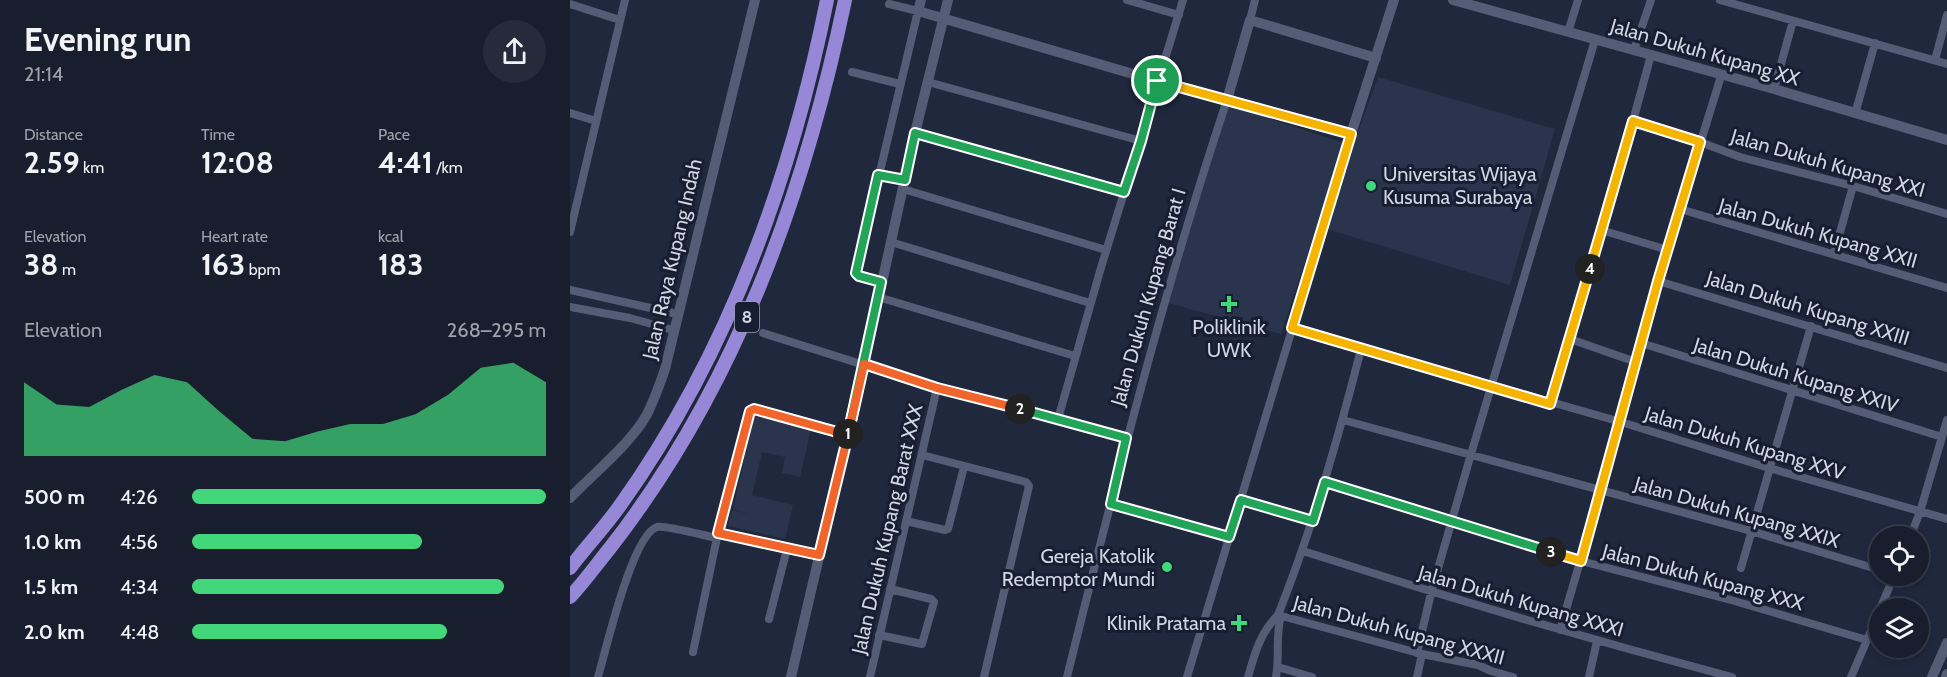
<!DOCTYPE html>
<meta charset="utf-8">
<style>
:root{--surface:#181e2e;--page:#252b3a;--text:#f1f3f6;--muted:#9fa2aa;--line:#363c4a;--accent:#42d77b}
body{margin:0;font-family:Cabin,sans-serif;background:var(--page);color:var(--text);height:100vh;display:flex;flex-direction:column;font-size:22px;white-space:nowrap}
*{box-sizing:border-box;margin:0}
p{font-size:20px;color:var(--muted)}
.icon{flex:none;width:33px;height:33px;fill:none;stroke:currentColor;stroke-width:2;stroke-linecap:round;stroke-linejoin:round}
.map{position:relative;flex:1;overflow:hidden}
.side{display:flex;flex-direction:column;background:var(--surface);width:570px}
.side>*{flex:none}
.controls{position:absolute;left:1299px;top:526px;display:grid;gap:12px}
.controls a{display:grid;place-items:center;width:60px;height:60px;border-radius:50%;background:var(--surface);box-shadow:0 3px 9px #0003,0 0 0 2px var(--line);font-size:30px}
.pin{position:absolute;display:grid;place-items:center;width:51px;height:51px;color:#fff;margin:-26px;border:3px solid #fff;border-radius:50%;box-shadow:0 2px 6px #0007}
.km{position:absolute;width:30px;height:30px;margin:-15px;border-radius:50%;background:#222;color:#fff;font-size:16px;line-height:30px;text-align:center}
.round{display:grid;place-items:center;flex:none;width:63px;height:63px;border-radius:32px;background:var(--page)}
.summary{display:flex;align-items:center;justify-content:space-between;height:102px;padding:0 24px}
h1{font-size:33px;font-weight:700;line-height:45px}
.figures{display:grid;grid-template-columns:repeat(3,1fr);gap:9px;height:102px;padding:6px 24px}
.figures div{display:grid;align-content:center}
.figures b{font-size:30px;font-weight:700}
.figures small{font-size:16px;font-weight:400}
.figures p{font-size:16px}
.chart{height:168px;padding:12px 24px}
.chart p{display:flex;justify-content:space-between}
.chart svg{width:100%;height:108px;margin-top:6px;fill:var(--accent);opacity:.7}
ul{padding:0 24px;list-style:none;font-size:20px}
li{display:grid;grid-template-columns:96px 72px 1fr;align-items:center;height:45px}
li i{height:15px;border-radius:8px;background:var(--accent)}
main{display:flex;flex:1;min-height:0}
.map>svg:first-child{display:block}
.built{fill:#2a344d}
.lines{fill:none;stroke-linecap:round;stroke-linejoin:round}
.street{stroke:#545d75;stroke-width:8}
.secondary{stroke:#545d75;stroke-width:10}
.highway{stroke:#9788d7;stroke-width:14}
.split-1-casing{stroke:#fff;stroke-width:12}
.split-2-casing{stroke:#fff;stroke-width:12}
.split-3-casing{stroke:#fff;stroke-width:12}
.split-4-casing{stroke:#fff;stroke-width:12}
.split-5-casing{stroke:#fff;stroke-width:12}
.split-1{stroke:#22a559;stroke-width:8}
.split-2{stroke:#f0652b;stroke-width:8}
.split-3{stroke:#22a559;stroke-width:8}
.split-4{stroke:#f5b400;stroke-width:8}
.split-5{stroke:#f5b400;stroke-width:8}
.poi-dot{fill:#42d77b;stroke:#171e32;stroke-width:2}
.labels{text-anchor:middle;stroke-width:6;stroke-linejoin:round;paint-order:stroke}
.shield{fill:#171e32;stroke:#999faf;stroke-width:1.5}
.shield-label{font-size:18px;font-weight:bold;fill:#d1d6e4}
.street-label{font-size:20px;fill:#d1d6e4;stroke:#171e32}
.poi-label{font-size:20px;fill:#d1d6e4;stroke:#171e32;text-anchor:end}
</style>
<main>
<section class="side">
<div class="summary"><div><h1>Evening run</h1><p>21:14</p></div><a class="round"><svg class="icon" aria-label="share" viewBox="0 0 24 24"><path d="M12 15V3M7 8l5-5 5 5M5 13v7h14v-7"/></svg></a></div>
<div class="figures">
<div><p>Distance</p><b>2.59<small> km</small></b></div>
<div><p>Time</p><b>12:08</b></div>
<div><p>Pace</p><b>4:41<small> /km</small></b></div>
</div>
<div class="figures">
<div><p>Elevation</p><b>38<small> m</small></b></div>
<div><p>Heart rate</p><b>163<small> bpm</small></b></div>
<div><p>kcal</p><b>183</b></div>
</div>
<div class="chart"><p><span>Elevation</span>268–295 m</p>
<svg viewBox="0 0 160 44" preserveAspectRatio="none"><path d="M0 44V14L10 23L20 24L30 17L40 11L50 14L60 26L70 37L80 38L90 34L100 31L110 31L120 27L130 19L140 8L150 6L160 14V44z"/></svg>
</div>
<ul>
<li><b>500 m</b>4:26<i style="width:100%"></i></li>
<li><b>1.0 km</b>4:56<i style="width:65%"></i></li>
<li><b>1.5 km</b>4:34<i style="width:88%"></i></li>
<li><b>2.0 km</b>4:48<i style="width:72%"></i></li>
</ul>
</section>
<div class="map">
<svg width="1377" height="677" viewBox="0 0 1377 677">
<rect width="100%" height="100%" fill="#20283d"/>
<!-- built -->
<path class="built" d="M808,77L985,129L940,285L747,226L711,334L598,303L658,105L783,146Z
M184,416L241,429L230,477L212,473L215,457L192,452L182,495L223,505L215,539L158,526L162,510L179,514L163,509Z"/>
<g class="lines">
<!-- street -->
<path class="street" d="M557,0L609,15
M1150,0L1377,64
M0,4L50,20
M680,20L685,0
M998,32L1008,0
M1064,50L1081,0
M1365,60L1377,15
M282,72L330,84
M358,82L571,141
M1204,89L1223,21
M0,113L26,121
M1285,114L1305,43
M1063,121L1130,142L1170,157L1283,186L1377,214
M345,133L554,192
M308,175L335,180
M333,189L536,250
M1110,209L1377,288
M1031,230L1098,250
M0,232L55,0
M321,242L520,303
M1264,254L1283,186
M1088,281L1377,368
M311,282L289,276L286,273L348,11L319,4
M0,290L107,314
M308,297L505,356
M0,307L60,318L103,330
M722,328L1051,422L1199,468L1377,519
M193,333L367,388L556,438
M1000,339L1066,362
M1071,343L1372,437
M980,403L1063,121L1081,55
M488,419L530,271L613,0
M773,420L1181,531L1310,570
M352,455L456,482L459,486L414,677
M755,482L1011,561L1161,600L1297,640
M671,500L743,521
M541,504L659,537
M336,521L375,530L378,529L394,467
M148,533L180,411L187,409L278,435
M1340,537L1350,512L1377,420
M733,551C875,597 1018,639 1162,677
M1171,568L1241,326
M1310,609L1324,576
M708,615L852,654L908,665L921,671L943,677
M199,619L217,549
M990,630L1051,422L1088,281L1151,76
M309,635L352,644L364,602L361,599L320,589
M123,652L148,533L249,555
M847,653L861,593L901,454L1025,40
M708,667L742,677
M28,677C36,650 62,535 87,527C95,525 136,536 147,538
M300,677L367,388
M497,677C545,483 594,289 657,100
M617,677L781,134
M678,677C685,653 690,633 708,615C743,527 768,440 791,349
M706,677C710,656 705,636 711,616
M847,677L852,654
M1019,677L1027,641
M1281,677L1310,610"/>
<!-- secondary -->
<path class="secondary" d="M351,0L348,11L587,81L781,134L824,0
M883,0L1204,89L1377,140
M657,100L680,20L806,58
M0,498C23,474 60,444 76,416C84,401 89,386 95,369L185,0
M221,677L294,364L345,133L378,0
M1362,677L1377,643
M1376,677L1377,674"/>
<!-- highway -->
<path class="highway" d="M0,568C16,547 34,528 49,507C156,358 221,179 257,0
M0,597C14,582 27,564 40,548C165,388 234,196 275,0"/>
</g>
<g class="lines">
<defs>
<path id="split-1" d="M278,434L311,282L289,276L286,273L308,175L335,180L345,133L554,192L571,141L587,81"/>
<path id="split-2" d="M278,434V435L249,555L148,533L180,411L184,409L278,435L294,364L367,388L450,409"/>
<path id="split-3" d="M450,409L556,438L541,504L652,535L659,537L671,500L743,521L755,482L981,552"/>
<path id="split-4" d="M981,552L1011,561L1088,281L1130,142L1063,121L1020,269"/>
<path id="split-5" d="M587,81L781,134L722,328L980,404L1020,269"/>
</defs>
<!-- split-1 casing -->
<use href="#split-1" class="split-1-casing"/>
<!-- split-2 casing -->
<use href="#split-2" class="split-2-casing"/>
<!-- split-3 casing -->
<use href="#split-3" class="split-3-casing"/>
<!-- split-4 casing -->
<use href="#split-4" class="split-4-casing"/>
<!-- split-5 casing -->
<use href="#split-5" class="split-5-casing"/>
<!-- split-1 -->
<use href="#split-1" class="split-1"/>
<!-- split-2 -->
<use href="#split-2" class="split-2"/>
<!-- split-3 -->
<use href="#split-3" class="split-3"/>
<!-- split-4 -->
<use href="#split-4" class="split-4"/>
<!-- split-5 -->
<use href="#split-5" class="split-5"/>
</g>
<!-- markers -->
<g class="poi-dot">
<circle cx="801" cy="186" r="6"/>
<path d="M656 295h6v6h6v6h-6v6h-6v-6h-6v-6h6z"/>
<circle cx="597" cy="567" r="6"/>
<path d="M666 614h6v6h6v6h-6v6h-6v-6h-6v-6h6z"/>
</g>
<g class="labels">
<!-- shield labels -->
<rect class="shield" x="165" y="302" width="24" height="30" rx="4.5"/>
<g class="shield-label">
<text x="177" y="323">8</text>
</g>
<!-- street labels -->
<g class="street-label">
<text transform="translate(1135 52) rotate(16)" y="7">Jalan Dukuh Kupang XX</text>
<text transform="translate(1258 163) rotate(16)" y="7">Jalan Dukuh Kupang XXI</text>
<text transform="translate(1248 233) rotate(16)" y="7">Jalan Dukuh Kupang XXII</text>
<text transform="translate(102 259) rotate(-77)" y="7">Jalan Raya Kupang Indah</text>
<text transform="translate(578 297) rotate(-74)" y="7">Jalan Dukuh Kupang Barat I</text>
<text transform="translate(1238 308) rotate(17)" y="7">Jalan Dukuh Kupang XXIII</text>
<text transform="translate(1226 375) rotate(17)" y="7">Jalan Dukuh Kupang XXIV</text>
<text transform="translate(1175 443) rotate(17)" y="7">Jalan Dukuh Kupang XXV</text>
<text transform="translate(1167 512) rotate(16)" y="7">Jalan Dukuh Kupang XXIX</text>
<text transform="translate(317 529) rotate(-77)" y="7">Jalan Dukuh Kupang Barat XXX</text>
<text transform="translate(1133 577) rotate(15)" y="7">Jalan Dukuh Kupang XXX</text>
<text transform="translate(951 601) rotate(16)" y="7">Jalan Dukuh Kupang XXXI</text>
<text transform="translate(829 630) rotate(15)" y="7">Jalan Dukuh Kupang XXXII</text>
</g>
<!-- poi labels -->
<g class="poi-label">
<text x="813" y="181" text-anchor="start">Universitas Wijaya<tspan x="813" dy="23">Kusuma Surabaya</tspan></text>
<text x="659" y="334" text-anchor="middle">Poliklinik<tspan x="659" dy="23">UWK</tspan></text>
<text x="585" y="563">Gereja Katolik<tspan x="585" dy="23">Redemptor Mundi</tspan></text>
<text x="656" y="630">Klinik Pratama</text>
</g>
</g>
</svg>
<div class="controls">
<a><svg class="icon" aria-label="locate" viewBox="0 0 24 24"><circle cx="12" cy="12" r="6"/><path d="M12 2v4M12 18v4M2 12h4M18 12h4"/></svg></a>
<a><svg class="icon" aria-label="layers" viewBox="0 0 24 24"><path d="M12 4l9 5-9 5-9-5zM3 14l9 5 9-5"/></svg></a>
</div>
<div class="pin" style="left:587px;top:81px;background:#1e9e55"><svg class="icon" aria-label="arrive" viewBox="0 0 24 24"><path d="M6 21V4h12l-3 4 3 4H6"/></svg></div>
<b class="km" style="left:278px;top:434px">1</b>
<b class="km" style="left:450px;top:409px">2</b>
<b class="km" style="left:981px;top:552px">3</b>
<b class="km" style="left:1020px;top:269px">4</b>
</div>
</main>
